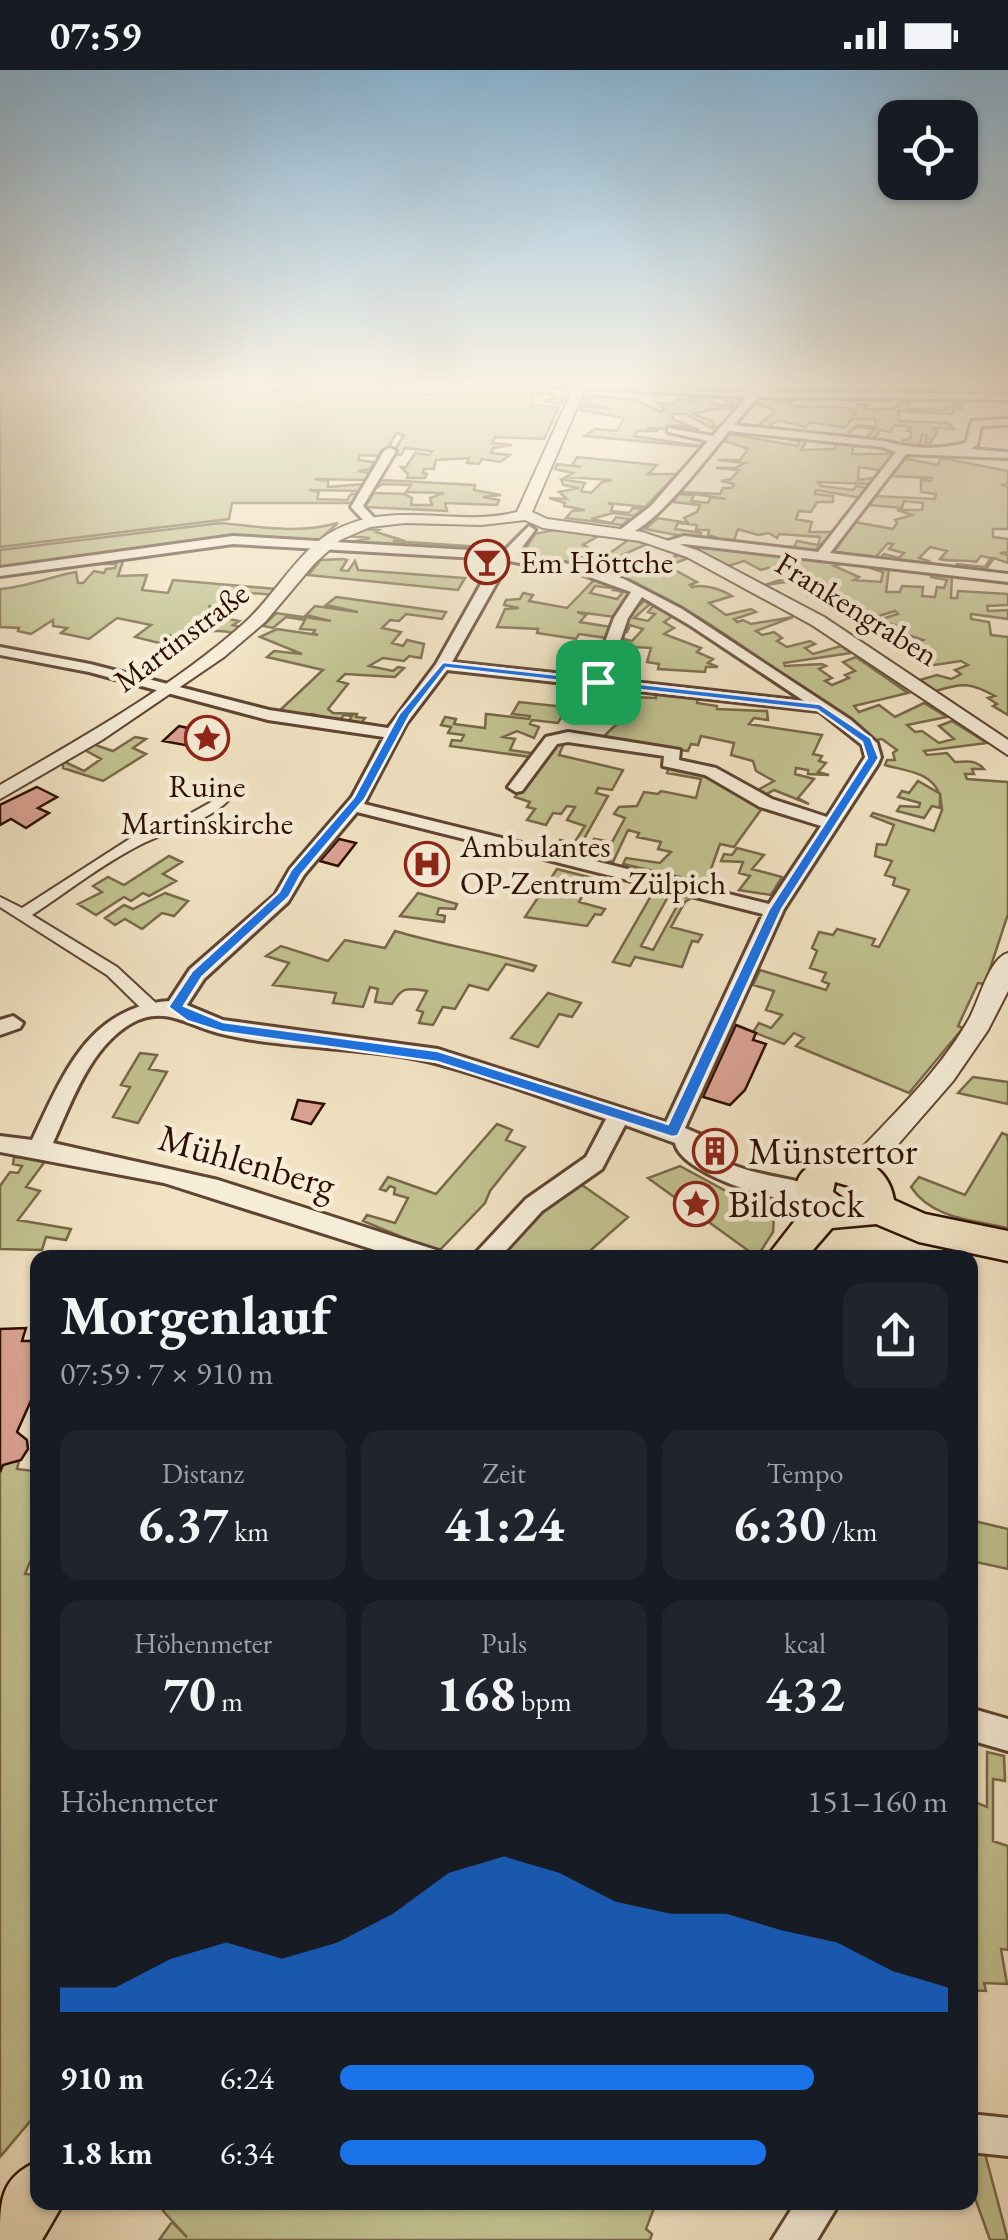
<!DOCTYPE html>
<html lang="de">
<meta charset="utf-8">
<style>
:root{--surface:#171b24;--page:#20242c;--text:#f1f3f6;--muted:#9ea1a6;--accent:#1a73e8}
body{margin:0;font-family:"EB Garamond",serif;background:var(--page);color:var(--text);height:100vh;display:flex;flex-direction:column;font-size:38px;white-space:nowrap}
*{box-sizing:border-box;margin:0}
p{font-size:32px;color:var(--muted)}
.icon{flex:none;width:55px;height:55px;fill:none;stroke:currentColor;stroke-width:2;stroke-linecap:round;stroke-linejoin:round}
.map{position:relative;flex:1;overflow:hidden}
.side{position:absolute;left:30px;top:1180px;width:948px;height:960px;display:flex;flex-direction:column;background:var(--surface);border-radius:20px;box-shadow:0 2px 8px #0004}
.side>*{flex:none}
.buttons{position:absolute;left:878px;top:30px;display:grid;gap:20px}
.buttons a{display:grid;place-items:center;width:100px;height:100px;border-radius:20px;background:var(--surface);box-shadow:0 2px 8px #0004;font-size:50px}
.pin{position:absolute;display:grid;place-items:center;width:85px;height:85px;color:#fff;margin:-42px;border-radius:20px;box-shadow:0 5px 15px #0006}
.round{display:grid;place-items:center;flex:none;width:105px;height:105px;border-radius:20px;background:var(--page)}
.overview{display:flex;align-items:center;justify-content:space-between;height:170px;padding:0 30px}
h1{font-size:55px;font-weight:700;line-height:75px}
.figures{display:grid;grid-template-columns:repeat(3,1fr);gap:15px;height:170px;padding:10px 30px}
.figures div{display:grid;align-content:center;border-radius:20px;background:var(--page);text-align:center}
.figures b{font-size:50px;font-weight:700}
.figures small{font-size:28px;font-weight:400}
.figures p{font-size:28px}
.chart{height:280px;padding:20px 30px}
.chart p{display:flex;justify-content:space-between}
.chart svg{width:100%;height:180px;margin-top:10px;fill:var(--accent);opacity:.7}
ul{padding:0 30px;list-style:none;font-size:32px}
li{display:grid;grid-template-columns:160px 120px 1fr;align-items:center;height:75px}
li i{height:25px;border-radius:12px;background:var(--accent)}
.status{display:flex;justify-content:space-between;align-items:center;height:70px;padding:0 50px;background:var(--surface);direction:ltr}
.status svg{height:28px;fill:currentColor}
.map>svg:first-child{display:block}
.green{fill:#c1c18f;stroke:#786848;stroke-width:2.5}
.building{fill:#dba393;stroke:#2e0f01;stroke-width:2.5}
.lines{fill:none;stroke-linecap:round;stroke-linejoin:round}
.minor-tunnel{stroke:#d4c3a6;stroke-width:22;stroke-dasharray:22 11;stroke-linecap:butt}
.pedestrian-casing{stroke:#5f4432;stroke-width:4}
.minor-casing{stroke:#5f4432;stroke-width:6}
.tertiary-casing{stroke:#5f4432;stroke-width:4}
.primary-casing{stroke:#2e0f01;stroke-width:5}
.pedestrian{fill:#f6edd8;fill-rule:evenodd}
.minor{fill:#f6edd8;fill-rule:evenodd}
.tertiary{fill:#f6edd8;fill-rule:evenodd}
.primary{fill:#f1e3c3;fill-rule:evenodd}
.route{fill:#1a73e8;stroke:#fff;stroke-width:2.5;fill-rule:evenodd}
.labels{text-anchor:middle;stroke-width:9;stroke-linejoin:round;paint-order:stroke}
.far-poi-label{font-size:32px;fill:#2e0f01;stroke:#f6edd8;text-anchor:start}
.far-street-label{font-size:32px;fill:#2e0f01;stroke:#f6edd8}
.poi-label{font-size:38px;fill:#2e0f01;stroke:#f6edd8;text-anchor:start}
.street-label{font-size:38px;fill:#2e0f01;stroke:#f6edd8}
</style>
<div class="status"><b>07:59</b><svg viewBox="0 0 49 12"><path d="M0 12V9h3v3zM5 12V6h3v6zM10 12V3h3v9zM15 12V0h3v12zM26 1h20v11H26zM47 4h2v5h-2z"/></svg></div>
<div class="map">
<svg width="1008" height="2170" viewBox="0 0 1008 2170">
<rect width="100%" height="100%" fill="#f1e3c3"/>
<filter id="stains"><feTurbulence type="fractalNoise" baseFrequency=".002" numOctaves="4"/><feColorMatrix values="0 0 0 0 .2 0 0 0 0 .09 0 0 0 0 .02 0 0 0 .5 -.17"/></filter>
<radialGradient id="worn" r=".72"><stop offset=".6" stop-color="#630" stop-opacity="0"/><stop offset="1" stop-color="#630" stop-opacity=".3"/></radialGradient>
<!-- green -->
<path class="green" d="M0,312H255L277,317L273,321L352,312H426L418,324L433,325L436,318L453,319L450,313L568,319L561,333L543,332L554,328L553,324L534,323L532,335L559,337L544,369L495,367L492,373L512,375L493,378L491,383L510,385L500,392L482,389L479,394L467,393L469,388L436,390L434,399H424L423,403L427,404L425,408H407L408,404L401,397H406L415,383L429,385L432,381L405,378L401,385L392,384L404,365L396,363L387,381H381L378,386L360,385L358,390L374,392L370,399L358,401L369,403L366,410L314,409L328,411V417L365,414L361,421L309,420L319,422L317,429L347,430L351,424H359L354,433H232L229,449L0,477Z
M587,325L635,330L662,342L665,340L658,333L673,334L680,329L699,333L700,329L690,328L692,325L715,327L712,334L732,336L733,332L725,331L726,327L743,329L735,339H712L694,344L714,352L712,356L719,357L716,360L685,344H674L672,349L699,360L674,355L665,359L647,358L658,361H637L634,366L700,376L707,371L702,377L585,366L595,359L617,361L624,348L581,340L582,336L613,339L583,334Z
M764,326H779L776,331L787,333L793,326L820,327L817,332L795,329L790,335C813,340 828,334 853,339L851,342L855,344L858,334L867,335L865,339H893L904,331H909L907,339L945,340L947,336H955L954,330L963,335V339L954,338L953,344L898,341L900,351L949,353L954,359L934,358L937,362L930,373L925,372L927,366L922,365L919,377L902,375L903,370L910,369L911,362L907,361L912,357L894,355L891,362L880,360L873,371L855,369L865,368L875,359L857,357L848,363L856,355L876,357L875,349H852L845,358L810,352L806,357L778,350L764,360L756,357L776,341L756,333Z
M730,364L798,376L799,371L789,370V366L807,370L801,380L835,379L836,373L816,372V369L876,376H853L852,384H895L883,401L859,397L858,410L878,407L872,414L818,412L821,416L853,420L856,416L869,418L861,428L816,420L815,424L833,426V432H817L811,442L799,441L796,449L812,452L809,462H834L813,482L774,477H794L797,471L818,475L820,467L779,464L777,468L769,463L758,465L738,459L733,473L708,465L709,460H696L697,455L678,453L675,459L701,463L698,469L645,459L658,448L688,453L684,448L697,442L700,435L673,432L679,424L694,425L691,431L708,433L711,427L726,429L681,422L720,424L723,418H732L734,414L721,411L731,409L739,400L716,398H735L745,393L718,390H740L748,379L724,371Z
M908,385V389L938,395L941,388L946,389L1008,401V414L1003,415L1008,417V459H993V467L1008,469V482L1000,483L1008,485V493L994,488L984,502L955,499L957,494L985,497L991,488L981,486L976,492C962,489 952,492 940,489L947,481L930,477L919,488L929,491L924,495L879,489L884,484L899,488L904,483L889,479L893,474L888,473L874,489L834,482L855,452L893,459L897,453L895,450L912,445L897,440H922L923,433L904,431L902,438L869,435L876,426L935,429L936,424L921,422V410L931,411L932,408L892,406Z
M577,387L657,395L648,404H677L645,437L608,433L613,435L611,441L629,443L633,438L643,439L634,446L613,443L591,449L612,453L616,447L630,449L622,455L566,448L572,441L585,440L564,436L565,433L549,428L567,429L559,422L579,418L563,415L561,409L585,413L581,421L591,423L602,412L612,410L566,407L573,403L555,399L557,394L581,397L572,395Z
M381,410L475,415L474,420L501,425L483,427L499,430L497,435L445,433L447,441L365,437L374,423L404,424L412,428L411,435H432L430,428L444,423L406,422L411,415L383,414L376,418Z
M221,453C260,457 299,464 338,453L318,471L242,467L0,498V480Z
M363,459L379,460L376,462L405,471H393L482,477L493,481L361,476L360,472L338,475L370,468L347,466Z
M558,459L602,464L583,475L587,477L579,482L583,485L579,487C603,491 608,485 629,469L647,474L620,486L634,493L644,488L658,494L678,485L686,489L654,501L662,504L671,498L697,512L690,515L692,517C704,514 721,519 732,526L709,533L726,545L751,539L756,542L734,549L737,552L743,550L751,554L793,547L756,561L762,565L774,562L782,568L777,571L787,577L810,571L815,574L805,578L813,584L841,576L851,583L784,593L785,596L822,594L826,596L819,599L832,608L825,611L832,615L849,608L845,605L855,601L843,592L856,587L908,623L854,636L859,642L879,635L895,647L924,633L947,647L907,655L915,662L922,661L939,673L954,669L939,656L952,651L987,673L924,681L927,685L947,683L955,692C967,691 976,690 984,699H972L974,704H965L967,709L1008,712V844L985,914L978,913L958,956L963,958L909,1023L796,976L804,968L794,963L784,974L753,962L759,953L771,958L782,945L766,940L774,921L753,915L760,900L826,920L829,914L822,911L826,903L810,898L817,881L812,878L819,862L833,865L837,859L875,869L872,875L879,877L909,820L893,815L895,808L885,805L892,791L875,786L877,774L886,775L894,755L871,746L873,743L934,761L942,740L940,723V738L932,736L924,748L897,741L900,736L919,737L920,733L898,727L902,721L909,723L918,711L939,723C930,702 906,701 885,695L887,690H895L893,683L897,680L882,669L871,671C793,615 715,547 626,510C594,496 555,493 521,486L535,464Z
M685,473L846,492L834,496L859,507L854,510L881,512L883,502L870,498L889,499L886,522H900L902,516L923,517L922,526L935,527L937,517L944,518L947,510L931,507L933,502L952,504L951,528H957L958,521L1008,524V535L987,536L988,541L1008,540V549L971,544V549L989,552L991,565L1008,567V645L993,636L997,634L988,628L995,626C971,613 963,612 936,621L920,610L937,605L951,609L961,604L955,600L968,595L961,591L934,595L922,587L930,584L914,574L923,570L890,559L895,555L878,550L898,544L895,541L866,550L856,544L863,541L831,531L819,521L809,525L811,521L786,512L765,515L802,503L784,493L761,500L744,491L728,496Z
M125,485L118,506L147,505L142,520L168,523L173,510L276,519L275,525L251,523L240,539L208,536L221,540L215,546L239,551L233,555L240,557L233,563C208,556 190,570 167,565L163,568L179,573L185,569L197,572L183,579L135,567L151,555L117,548L89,569L61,563L67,558L53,556V550L31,564L18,561L19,558L0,557V519C26,517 53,506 76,502L78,513H83L94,501L104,503L106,499L115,498L116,494H97L96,489Z
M343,489L347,490L341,500L348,501L355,491L358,500L465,508L458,520L308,505L321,490Z
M596,508L615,514L611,518L595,516L590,523L617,529L623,522L613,520L618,515L633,520L615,547L577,542L586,545L580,552L611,557L607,568L579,564L576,569L537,563L538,559L497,557L505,539L519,538L504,535L506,530L520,529L523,523L533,525L529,531L567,538Z
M336,527L446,542L442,549L406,544L399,551L390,550L382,558L401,562L392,573L403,576L407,570L424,574L421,588L409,586L404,591L383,588L369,596L393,601L398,597L404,598L395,607L345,604L338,611L348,614L328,639L333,643L357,644L356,647L365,648L362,652L347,654L352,646L344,645L338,652L312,644L307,649L276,644L323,600L267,587L274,581L302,584L260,567L277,559L318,565L313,563L315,560L300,559L305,550L286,547L273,558L263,556L276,543L331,551L306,545L315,536L358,542L326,535Z
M644,531L650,534L634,548L648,551L655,544L648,542L653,536L673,546L664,552L674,558L664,564L701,578L697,582L713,589L708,593L718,597H706L705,602L658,599L659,594L647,592L651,578L634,577L624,581V569L632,571L643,559L630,555L627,562L621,561L626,547Z
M655,622L699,625L697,633L717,636V639L767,641L768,650L754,648L749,654L822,665L813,684L822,686L819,691L826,693L818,702L829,705L808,704V700L796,698L795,704L814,709L798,728L809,734L774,720L763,726L756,721L774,711L756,701L753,691L731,685L734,673L701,666L698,675L691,674L688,681L602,668L618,653L562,646L558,653L532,650L530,654L539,657L534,668L517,661L503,667L515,669L510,680L531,683V687L450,676L452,670L461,671L464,665L448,663L451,657L441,655L445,647L456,649L454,654L485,658L486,644L529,649L530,646L512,644L519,632L602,641L608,626L656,628Z
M135,667L146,669L133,678L146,684L103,711L63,698V691L84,701L101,689L83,679L93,674L113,681Z
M555,673H564L559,685L623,700L612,720L598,718L596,723L608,726L576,783L555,778L560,770L574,773L585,756L567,750L575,737L567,736L561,744L553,743L546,755L527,750L535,739L527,737L530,732L515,727Z
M669,697L709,705L763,737L734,777L720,774L706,813L623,794L626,788L660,793L671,782L658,779L661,772L637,767L639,763L628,760L613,792L586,786L594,769L612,772L625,748L614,744L619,737L637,736L644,722L658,724L661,721L696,728L701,709L667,703Z
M737,778L764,785L752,799L782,807L771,825L739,820L750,806L739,803L743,792L721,791L724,784L732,785Z
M169,786L182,792L163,804L176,811L149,826L143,823L131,831L124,827L96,845L78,834L102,822L93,816L108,807L124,815Z
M557,799L593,808L579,832L605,839L601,845L595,844L587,856L525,847Z
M643,815L671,821L641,876L653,880L682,827H693L685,832L671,857L702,865L698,872L692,871L682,897L635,887L630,896L613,892L652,824L640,821Z
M165,823L188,831L174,846L162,843L142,859L125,849L115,855L105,848L124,835L133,839Z
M418,823L457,834L455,839L439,838L437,844L445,846L444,852L400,846Z
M395,861C442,875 489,882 536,896L533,901L506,894L488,920L469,915L455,939L443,937L433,955L419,953L423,942L417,940L427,921C408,918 402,916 392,934L375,932L378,919L370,917L363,937L333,933L336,923L273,915L289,893L266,886L281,876L328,891L345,870L385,878Z
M548,923L581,933L572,947L559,944L538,977L511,968Z
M140,983L157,985L149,999L167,1002L138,1053L113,1047L130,1017L121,1015Z
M973,1007L1008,1012V1034L958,1023Z
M497,1054L512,1060L506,1070L525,1077L490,1121L485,1133L438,1182L363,1151L367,1145L395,1153L408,1128L394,1124L395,1118L390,1116L386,1121L380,1119L388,1107L436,1124Z
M1002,1063L1007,1065L1008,1072V1158C973,1150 932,1149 911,1117L919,1107L965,1125Z
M14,1087L46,1090L26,1117L40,1121L18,1150L71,1159L66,1170L46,1167L42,1180L0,1179V1116L10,1102L18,1103L22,1096L13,1094Z
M680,1096L774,1147L773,1162L757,1187L648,1108Z
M582,1115L628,1147L583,1187L488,1188L565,1118Z
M19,1391L17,1399L33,1401L38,1394L37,1476L25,1504L38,1505V2042L0,2087V1393Z
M970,1438V1450L1008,1459V1499L976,1492L975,1475L970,1474Z
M987,1682L1004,1686L1005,1711L993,1709V1771L1008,1776V1880L1001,1879L1007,1914L984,1913L986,1921L970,1920V1730L987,1737Z
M984,2080L1008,2170H990L970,2114V2081Z
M200,2133V2132L656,2133L646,2159L652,2164L650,2170H159L172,2152L187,2167L163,2141L169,2133L198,2136Z"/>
<!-- building -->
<path class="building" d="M179,656L205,662L190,676L163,671Z
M37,717L57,727L38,738L49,743L26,758L11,749L0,755V735Z
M339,769L356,773L338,796L320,791Z
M736,955L756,963L753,970L766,974L745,1020L730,1035L703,1027Z
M298,1030L324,1034L311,1054L292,1049Z
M26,1258L22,1271H38V1315L17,1362L27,1370L28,1379L21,1390L3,1395L0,1402V1259Z"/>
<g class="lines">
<!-- minor-tunnel -->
<path class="minor-tunnel" d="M705,1076L724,1086"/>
<defs>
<path id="pedestrian" d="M222,726L229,730C203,755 168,760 138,776C101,795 67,822 32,845L117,897L158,935L160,939L158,943H146L107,905L0,837V827L22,838L131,768L177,751Z"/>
<path id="minor" d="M474,312C516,312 558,312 598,312C632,313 737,331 760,316L763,321L1008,324V330L758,327L734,355L884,371C911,379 938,380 966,373L972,351L1008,349V355L981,356L977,375L970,379L1008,382V388L906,384L830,483L1008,504V512L684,474L667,477L661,473L684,466L818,482L896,382L882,377L729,361C710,384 649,466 620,466V460L651,436L708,371L668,362V358L713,366L747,327Z
M390,378L396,381L363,436L378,452L368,455L351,437L384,381Z
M529,456L535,460L517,484L590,498L624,509L682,539L851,650L877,673L881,687L878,694L784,839L685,1058L713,1070L716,1076L709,1083C744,1106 784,1105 822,1118L826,1124L822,1130C793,1140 680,1105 675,1073L625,1055L602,1099L542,1141L499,1188H471L526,1129L586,1087L606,1049C551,1031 495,1009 439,994C367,975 290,981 218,963C187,955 164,935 132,953C90,977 72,1031 53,1073L218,1110L439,1181L442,1188H400L164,1113L0,1082V1066L32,1070C63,1005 88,937 169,931L190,899L275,825L290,799L352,727L384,667L268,650L89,602L0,585V577L90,594L269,640L388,658L436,594L495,489L233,474L0,506V498L233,466L503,482ZM509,491L581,504L631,522L614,548L592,607L452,592ZM642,527L691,556L804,631L607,609L628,548ZM447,600L819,641L862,675L865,687L827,747L772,729L716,698L679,690L680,680L568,662L546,667L508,717L516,722L522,721L557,674L568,672L664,686L663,696L705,705L760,737L821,756L769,834L364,734L406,654ZM357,742L763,844L666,1052L438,979L223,950L187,935L204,909L288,832L304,805Z
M13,946L23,953L20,958L0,965V950Z
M973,1639L1008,1649V1681L970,1670V1640Z
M970,2044L1008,2048V2086L970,2082Z
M796,2132H840L817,2170H772Z"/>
<path id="tertiary" d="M576,312H588L532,442L547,449L642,462L699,481L824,547L1008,670V685L812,555L687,487L640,471L543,458L525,450L481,455L405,453L370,457L340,470L314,494L265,552L224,587L102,670L0,729V715C83,667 169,619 241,556C277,526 299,474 344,456C400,432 460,457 517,442Z
M1008,883V921L988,960L953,1011L867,1110L857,1113L847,1110L843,1102L847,1094C889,1048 938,1004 969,949C979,932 989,888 1008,883Z"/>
<path id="primary" d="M838,1085C867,1089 889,1099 894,1130L925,1144L1008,1161V1191L919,1172L876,1154L832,1158L806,1188H766L804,1139C783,1108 809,1091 838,1085ZM835,1112L852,1117L858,1128L844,1130L833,1122Z
M38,2091V2132H64L42,2170H0C0,2130 0,2108 38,2091Z"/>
</defs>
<!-- pedestrian casing -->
<use href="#pedestrian" class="pedestrian-casing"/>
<!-- minor casing -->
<use href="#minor" class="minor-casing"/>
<!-- tertiary casing -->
<use href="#tertiary" class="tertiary-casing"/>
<!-- primary casing -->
<use href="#primary" class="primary-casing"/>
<!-- pedestrian -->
<use href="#pedestrian" class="pedestrian"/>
<!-- minor -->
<use href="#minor" class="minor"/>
<!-- tertiary -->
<use href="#tertiary" class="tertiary"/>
<!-- primary -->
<use href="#primary" class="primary"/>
</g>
<!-- sky -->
<linearGradient id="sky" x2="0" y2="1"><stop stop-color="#8ab7d7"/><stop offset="0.51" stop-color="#f9f2e4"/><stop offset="1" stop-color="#f9f2e4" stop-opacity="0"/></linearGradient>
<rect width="1008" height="616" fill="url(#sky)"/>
<!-- route -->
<path class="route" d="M443,592L820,634L871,668L879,688L782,839L678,1066L672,1067L437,992L222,962L187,951L168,937L192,901L279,822L291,800L354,727L399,644ZM446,598L817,640L862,672L867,688L769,839L668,1054L438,981L223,952L184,936L202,907L289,827L301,805L365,729L410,645Z"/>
<!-- icons -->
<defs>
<symbol id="bar-ring" viewBox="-11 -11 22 22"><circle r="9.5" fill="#f6edd8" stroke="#8f2418" stroke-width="1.5"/><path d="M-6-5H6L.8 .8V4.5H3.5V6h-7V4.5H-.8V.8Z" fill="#8f2418"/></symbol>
<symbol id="sight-ring" viewBox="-11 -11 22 22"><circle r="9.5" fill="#f6edd8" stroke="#8f2418" stroke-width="1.5"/><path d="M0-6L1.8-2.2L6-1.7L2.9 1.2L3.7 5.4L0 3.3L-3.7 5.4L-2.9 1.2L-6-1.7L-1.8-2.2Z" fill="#8f2418"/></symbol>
<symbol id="hospital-ring" viewBox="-11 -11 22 22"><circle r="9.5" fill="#f6edd8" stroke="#8f2418" stroke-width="1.5"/><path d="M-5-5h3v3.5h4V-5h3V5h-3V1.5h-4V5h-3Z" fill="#8f2418"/></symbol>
<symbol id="building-ring" viewBox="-11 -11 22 22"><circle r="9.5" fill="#f6edd8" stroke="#8f2418" stroke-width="1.5"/><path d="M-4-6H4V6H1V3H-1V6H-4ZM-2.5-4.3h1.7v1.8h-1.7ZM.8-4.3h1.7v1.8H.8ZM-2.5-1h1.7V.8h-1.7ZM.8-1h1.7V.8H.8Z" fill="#8f2418"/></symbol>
</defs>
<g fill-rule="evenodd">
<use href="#bar-ring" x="462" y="467" width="50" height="50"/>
<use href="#sight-ring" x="182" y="643" width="50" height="50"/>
<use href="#hospital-ring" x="402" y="769" width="50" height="50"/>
<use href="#building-ring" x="690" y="1056" width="50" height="50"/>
<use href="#sight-ring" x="671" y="1109" width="50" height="50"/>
</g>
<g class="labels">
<!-- far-poi labels -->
<g class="far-poi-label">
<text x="520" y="503">Em Höttche</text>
<text x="207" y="727" text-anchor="middle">Ruine<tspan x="207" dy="37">Martinskirche</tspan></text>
<text x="460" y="787">Ambulantes<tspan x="460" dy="37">OP-Zentrum Zülpich</tspan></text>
</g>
<!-- far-street labels -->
<g class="far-street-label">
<text transform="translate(857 539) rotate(32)" y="11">Frankengraben</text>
<text transform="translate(181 567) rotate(-37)" y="11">Martinstraße</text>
</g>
<!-- poi labels -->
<g class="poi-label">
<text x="748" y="1094">Münstertor</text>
<text x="728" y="1147">Bildstock</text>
</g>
<!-- street labels -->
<g class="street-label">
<text transform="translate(247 1091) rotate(16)" y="13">Mühlenberg</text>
</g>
</g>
<rect width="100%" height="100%" filter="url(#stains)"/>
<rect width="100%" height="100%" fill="url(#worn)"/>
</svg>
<div class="buttons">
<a><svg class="icon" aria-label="locate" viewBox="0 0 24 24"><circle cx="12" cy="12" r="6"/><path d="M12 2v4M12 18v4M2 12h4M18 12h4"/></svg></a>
</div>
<div class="pin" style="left:598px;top:612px;background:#1e9e55"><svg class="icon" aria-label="arrive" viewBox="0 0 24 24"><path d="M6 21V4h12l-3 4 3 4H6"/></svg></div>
<section class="side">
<div class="overview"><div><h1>Morgenlauf</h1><p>07:59 · 7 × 910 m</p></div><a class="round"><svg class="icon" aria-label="share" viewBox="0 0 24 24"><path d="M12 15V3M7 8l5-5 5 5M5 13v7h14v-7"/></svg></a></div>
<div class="figures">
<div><p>Distanz</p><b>6.37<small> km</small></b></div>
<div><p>Zeit</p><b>41:24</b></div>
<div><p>Tempo</p><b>6:30<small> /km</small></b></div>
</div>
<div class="figures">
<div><p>Höhenmeter</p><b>70<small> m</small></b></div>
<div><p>Puls</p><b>168<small> bpm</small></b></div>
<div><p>kcal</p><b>432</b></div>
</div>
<div class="chart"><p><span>Höhenmeter</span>151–160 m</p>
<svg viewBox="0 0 160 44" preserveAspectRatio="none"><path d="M0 44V38L10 38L20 31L30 27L40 31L50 27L60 20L70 10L80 6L90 10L100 17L110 20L120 20L130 24L140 27L150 34L160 38V44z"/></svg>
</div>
<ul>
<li><b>910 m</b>6:24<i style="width:78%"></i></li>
<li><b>1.8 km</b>6:34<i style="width:70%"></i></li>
</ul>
</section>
</div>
